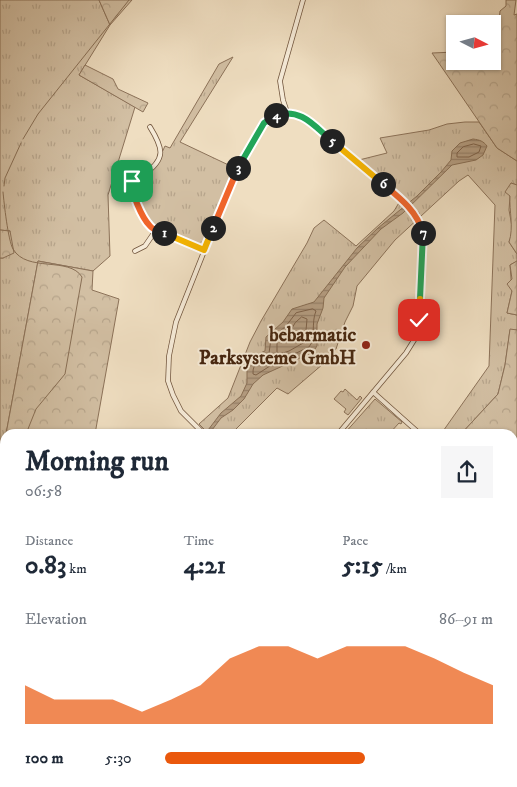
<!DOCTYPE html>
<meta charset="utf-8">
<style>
:root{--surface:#fff;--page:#f6f6f7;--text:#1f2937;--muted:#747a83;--accent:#ea580c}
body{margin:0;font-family:"IM FELL DW Pica",serif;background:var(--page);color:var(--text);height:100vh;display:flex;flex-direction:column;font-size:19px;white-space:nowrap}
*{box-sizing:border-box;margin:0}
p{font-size:16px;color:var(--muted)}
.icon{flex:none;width:28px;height:28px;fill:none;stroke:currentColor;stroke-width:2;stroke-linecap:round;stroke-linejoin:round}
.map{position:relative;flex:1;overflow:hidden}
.drawer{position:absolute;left:0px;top:429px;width:518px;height:359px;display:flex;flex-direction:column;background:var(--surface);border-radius:15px 15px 0 0;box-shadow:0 1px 4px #0004}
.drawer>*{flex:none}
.needle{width:32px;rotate:96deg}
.controls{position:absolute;left:446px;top:15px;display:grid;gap:10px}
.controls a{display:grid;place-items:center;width:55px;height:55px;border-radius:0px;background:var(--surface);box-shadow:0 1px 4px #0004;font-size:25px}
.pin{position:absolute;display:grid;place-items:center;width:42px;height:42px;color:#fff;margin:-21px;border-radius:10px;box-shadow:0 2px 8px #0006}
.km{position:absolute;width:25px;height:25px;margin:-12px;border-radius:50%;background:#222;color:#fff;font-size:14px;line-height:25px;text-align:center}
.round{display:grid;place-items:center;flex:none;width:52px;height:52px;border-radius:0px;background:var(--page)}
.headline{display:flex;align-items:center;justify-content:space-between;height:85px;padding:0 25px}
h1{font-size:28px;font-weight:700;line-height:38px}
.stats{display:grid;grid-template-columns:repeat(3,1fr);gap:8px;height:85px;padding:5px 25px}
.stats div{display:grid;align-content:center}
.stats b{font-size:25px;font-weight:700}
.stats small{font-size:14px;font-weight:400}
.stats p{font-size:14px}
.chart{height:140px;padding:10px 25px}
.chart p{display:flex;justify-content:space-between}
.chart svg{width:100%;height:90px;margin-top:5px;fill:var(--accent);opacity:.7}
ul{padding:0 25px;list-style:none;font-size:16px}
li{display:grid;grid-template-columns:80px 60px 1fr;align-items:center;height:38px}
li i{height:12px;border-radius:6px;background:var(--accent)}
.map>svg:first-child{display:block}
.grass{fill:url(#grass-tufts);stroke:#8c7259}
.forest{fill:url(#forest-crowns);stroke:#8c7259}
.water{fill:url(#water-rules);stroke:#896f55}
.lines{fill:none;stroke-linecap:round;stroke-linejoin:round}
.shore{stroke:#7e624a;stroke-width:1}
.stream{stroke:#896f55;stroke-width:1}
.street-casing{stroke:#70543c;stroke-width:5.5}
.street{stroke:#f5ead7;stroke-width:4}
.split-1-casing{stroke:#fff;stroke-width:10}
.split-2-casing{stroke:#fff;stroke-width:10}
.split-3-casing{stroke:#fff;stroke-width:10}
.split-4-casing{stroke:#fff;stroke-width:10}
.split-5-casing{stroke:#fff;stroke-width:10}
.split-6-casing{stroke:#fff;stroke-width:10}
.split-7-casing{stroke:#fff;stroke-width:10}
.split-8-casing{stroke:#fff;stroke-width:10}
.split-9-casing{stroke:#fff;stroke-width:10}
.split-1{stroke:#f0652b;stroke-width:6}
.split-2{stroke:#f5b400;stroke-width:6}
.split-3{stroke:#f0652b;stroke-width:6}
.split-4{stroke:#22a559;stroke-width:6}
.split-5{stroke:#22a559;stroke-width:6}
.split-6{stroke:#f5b400;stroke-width:6}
.split-7{stroke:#f0652b;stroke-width:6}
.split-8{stroke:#22a559;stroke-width:6}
.split-9{stroke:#f5b400;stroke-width:6}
.poi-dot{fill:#8f2418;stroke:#f5ead7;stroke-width:2}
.labels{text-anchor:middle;stroke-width:4;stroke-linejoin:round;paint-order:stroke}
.poi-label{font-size:20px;font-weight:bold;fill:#46260f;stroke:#f5ead7;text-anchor:end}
</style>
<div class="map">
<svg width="517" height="787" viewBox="0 0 517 787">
<defs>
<pattern id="grass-tufts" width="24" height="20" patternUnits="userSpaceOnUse" patternTransform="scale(1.25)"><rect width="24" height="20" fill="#d2bfa3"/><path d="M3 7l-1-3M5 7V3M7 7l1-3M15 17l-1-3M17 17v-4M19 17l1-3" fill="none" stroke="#b6a48b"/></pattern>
<pattern id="forest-crowns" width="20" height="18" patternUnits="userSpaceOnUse" patternTransform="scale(1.25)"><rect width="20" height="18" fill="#d2bfa3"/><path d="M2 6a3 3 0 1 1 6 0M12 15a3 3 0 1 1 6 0" fill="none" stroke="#b6a48b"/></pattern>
<pattern id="water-rules" width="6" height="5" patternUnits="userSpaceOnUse" patternTransform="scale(1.25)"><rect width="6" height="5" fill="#b69f84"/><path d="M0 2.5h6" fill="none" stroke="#96816a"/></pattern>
</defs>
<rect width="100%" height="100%" fill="#efdec1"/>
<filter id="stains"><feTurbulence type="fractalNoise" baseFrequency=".004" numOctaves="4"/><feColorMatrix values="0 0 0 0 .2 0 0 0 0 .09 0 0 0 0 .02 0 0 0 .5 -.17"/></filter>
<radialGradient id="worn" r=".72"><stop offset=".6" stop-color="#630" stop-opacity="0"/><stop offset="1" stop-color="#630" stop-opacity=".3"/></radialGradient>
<!-- grass -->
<path class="grass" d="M0,0H99L110,25L79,75L135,107L108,195L110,256L93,271L38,261L6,434H5V472L0,470V258H3L10,231L0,230Z
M233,57L180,142L237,169L204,250L150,227L136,201L132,181L142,176L158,161L165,146L170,148L219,64Z
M465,122H479L497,148L517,161V185L511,183L509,210L513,232L509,242L517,254V261L510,265L512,291L507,313L517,315V330H510L505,365L498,394L461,434H441L489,366L495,205L468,175L459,181L395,240L357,286L353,306L345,322L336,349L323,364L288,394L277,388L231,434H209L199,424L228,398L250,342L261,321L307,243L314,228L324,220L356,246L394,211L403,196L355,161L387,153L380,138L429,130L447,124Z
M345,389L357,400L360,396L362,398L348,415L344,412L346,409L334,399L341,391L343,392Z
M375,399L402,422L401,424L399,423L389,434H344Z"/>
<!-- forest -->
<path class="forest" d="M99,0H132L110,25Z
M506,0H516L514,15L517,14V161L497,148L432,53L455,52V61H492L493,50H496L500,11L506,6Z
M85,65L113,79L118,89L148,103L143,112L79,75Z
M511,183L517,185V254L509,242C514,227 509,211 510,196L505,192Z
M0,230L10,231L14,253L3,258H0Z
M38,261L93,271L92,290L119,299L95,434H6Z
M517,261V315L507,313L512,291L507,284L512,279L510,265Z
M510,329L517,330V495L513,496L512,434H461L498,394L505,365Z
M0,470L5,472V591L0,587Z"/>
<!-- water -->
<path class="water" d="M473,139C480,140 483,141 487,146L483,155L476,160L452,165L403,213L381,229L345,267L324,298L323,308L317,324V346L313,352L263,375L253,384L244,399L233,410L221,418L209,434H205L221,413L241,396L247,383V371L253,361L254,354H258L265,351L266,337L283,322L292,309L314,302L357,248L378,228L417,196L441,172L451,160L452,151L460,143Z"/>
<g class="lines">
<!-- shore -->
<path class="shore" d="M474,144L481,146L479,152L469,157H457V153L463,147Z
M313,309L316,311C311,322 316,339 309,347L273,364L256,375L253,374C252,362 262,360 269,353L271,339L286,326L296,313Z
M302,317L307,319L305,342L289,351L277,355V341L291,330L295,323Z"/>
<!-- stream -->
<path class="stream" d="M23,139L38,114L129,0
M4,186L5,178L21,143
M3,192C4,203 8,240 13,249C27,273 69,256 82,277L65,374L36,409L26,434
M0,501L5,488
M512,553H517
M0,570L5,572"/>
<defs>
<path id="street" d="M287,112L283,100L280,81L303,0
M150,127C163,148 167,159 143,175C139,177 136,178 132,181C129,193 145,224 156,230
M135,251L145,246L156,230L204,250
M373,392L420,434
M204,434L181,411L173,395L168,381L169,356L176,322L234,176L264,123L273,116L287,112L305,118L406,203L418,220
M338,434L406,353L416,337L419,324L423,234L417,214L412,211
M512,765L517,764
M75,782L93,784L108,782
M292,782L293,787
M425,787V784L430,782"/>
</defs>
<!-- street casing -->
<use href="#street" class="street-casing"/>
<!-- street -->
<use href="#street" class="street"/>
</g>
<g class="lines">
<defs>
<path id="split-1" d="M132,181C130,191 142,218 150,226C153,230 159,231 164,233"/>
<path id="split-2" d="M164,233L204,250L213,228"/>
<path id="split-3" d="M213,228L238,168"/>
<path id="split-4" d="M238,168L264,123L276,115"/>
<path id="split-5" d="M276,115C302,108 314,126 332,141"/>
<path id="split-6" d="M332,141L383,184"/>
<path id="split-7" d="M383,184C400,198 417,211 423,233"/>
<path id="split-8" d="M420,299L423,233"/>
<path id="split-9" d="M419,320L420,299"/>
</defs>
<!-- split-1 casing -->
<use href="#split-1" class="split-1-casing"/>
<!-- split-2 casing -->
<use href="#split-2" class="split-2-casing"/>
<!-- split-3 casing -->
<use href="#split-3" class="split-3-casing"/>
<!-- split-4 casing -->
<use href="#split-4" class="split-4-casing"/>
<!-- split-5 casing -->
<use href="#split-5" class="split-5-casing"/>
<!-- split-6 casing -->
<use href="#split-6" class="split-6-casing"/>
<!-- split-7 casing -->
<use href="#split-7" class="split-7-casing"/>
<!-- split-8 casing -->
<use href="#split-8" class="split-8-casing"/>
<!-- split-9 casing -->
<use href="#split-9" class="split-9-casing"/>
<!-- split-1 -->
<use href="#split-1" class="split-1"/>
<!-- split-2 -->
<use href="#split-2" class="split-2"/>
<!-- split-3 -->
<use href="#split-3" class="split-3"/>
<!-- split-4 -->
<use href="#split-4" class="split-4"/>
<!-- split-5 -->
<use href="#split-5" class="split-5"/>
<!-- split-6 -->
<use href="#split-6" class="split-6"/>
<!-- split-7 -->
<use href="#split-7" class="split-7"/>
<!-- split-8 -->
<use href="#split-8" class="split-8"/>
<!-- split-9 -->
<use href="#split-9" class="split-9"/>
</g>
<!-- markers -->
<circle class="poi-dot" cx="366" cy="345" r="5"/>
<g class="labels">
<!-- poi labels -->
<g class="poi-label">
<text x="356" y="341">bebarmatic<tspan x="356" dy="23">Parksysteme GmbH</tspan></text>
</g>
</g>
<rect width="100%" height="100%" filter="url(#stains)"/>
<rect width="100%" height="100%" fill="url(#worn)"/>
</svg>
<div class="controls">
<a><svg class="needle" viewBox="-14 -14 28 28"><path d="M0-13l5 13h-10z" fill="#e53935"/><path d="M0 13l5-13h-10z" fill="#747a83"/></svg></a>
</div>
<div class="pin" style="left:132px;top:181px;background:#1e9e55"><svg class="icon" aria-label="arrive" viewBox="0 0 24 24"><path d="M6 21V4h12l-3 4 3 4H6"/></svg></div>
<div class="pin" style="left:419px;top:320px;background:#d93025"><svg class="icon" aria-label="check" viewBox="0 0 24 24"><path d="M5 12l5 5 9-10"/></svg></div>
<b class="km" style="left:164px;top:233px">1</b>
<b class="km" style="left:213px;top:228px">2</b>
<b class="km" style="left:238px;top:168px">3</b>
<b class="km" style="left:276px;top:115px">4</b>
<b class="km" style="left:332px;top:141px">5</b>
<b class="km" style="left:383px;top:184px">6</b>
<b class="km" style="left:423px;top:233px">7</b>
<section class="drawer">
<div class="headline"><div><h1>Morning run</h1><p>06:58</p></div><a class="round"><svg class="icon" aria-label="share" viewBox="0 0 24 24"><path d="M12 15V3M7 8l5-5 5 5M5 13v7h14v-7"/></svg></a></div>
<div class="stats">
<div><p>Distance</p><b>0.83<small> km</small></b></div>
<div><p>Time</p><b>4:21</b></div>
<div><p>Pace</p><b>5:15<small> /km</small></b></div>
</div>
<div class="chart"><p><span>Elevation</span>86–91 m</p>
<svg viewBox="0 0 160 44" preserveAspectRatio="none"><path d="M0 44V25L10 32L20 32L30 32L40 38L50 32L60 25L70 12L80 6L90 6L100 12L110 6L120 6L130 6L140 12L150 19L160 25V44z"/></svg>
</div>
<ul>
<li><b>100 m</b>5:30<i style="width:61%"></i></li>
</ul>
</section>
</div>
